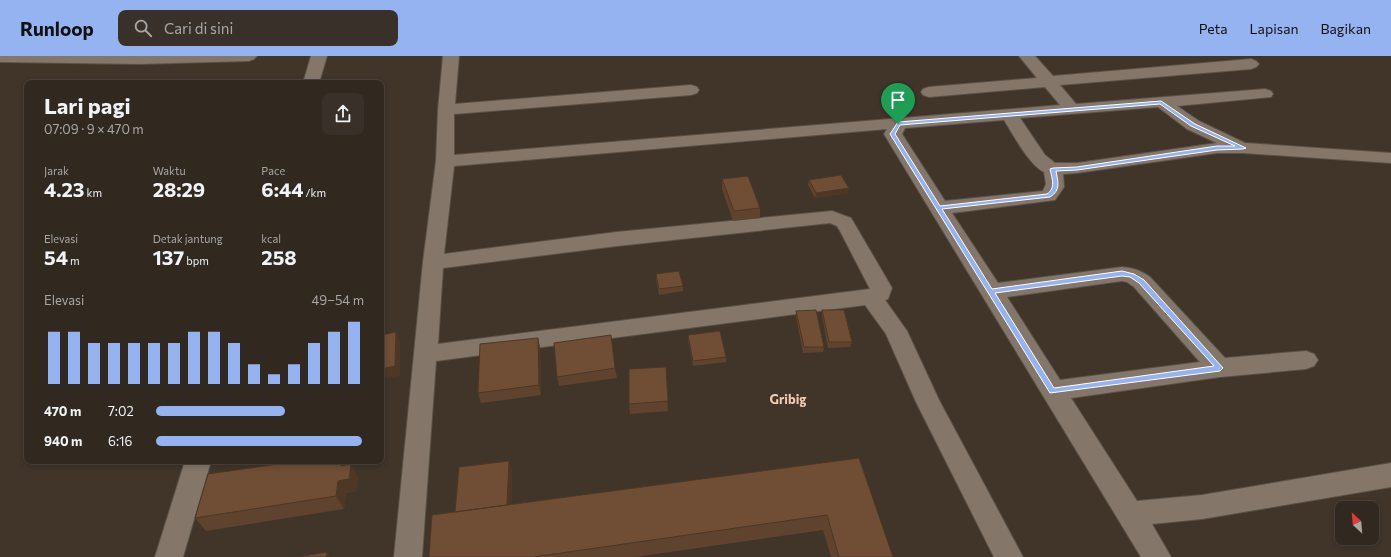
<!DOCTYPE html>
<html lang="id">
<meta charset="utf-8">
<style>
:root{--surface:#312820;--page:#393029;--text:#f1f3f6;--muted:#a8a6a5;--line:#4c443e;--accent:#95b2f1}
body{margin:0;font-family:Commissioner,sans-serif;background:var(--page);color:var(--text);height:100vh;display:flex;flex-direction:column;font-size:15px;white-space:nowrap}
*{box-sizing:border-box;margin:0}
p{font-size:13px;color:var(--muted)}
.icon{flex:none;width:22px;height:22px;fill:none;stroke:currentColor;stroke-width:2;stroke-linecap:round;stroke-linejoin:round}
.map{position:relative;flex:1;overflow:hidden}
.details{position:absolute;left:24px;top:24px;width:360px;height:384px;display:flex;flex-direction:column;background:var(--surface);border-radius:8px;box-shadow:0 2px 6px #0003,0 0 0 1px var(--line)}
.details>*{flex:none}
.needle{width:26px;rotate:334deg}
.controls{position:absolute;left:1335px;top:445px;display:grid;gap:8px}
.controls a{display:grid;place-items:center;width:44px;height:44px;border-radius:8px;background:var(--surface);box-shadow:0 2px 6px #0003,0 0 0 1px var(--line);font-size:20px}
.pin{position:absolute;display:grid;place-items:center;width:34px;height:34px;color:#fff;margin:-41px -17px;border-radius:50% 50% 50% 0;rotate:-45deg;box-shadow:0 0 4px #0007}
.pin .icon{rotate:45deg}
.round{display:grid;place-items:center;flex:none;width:42px;height:42px;border-radius:8px;background:var(--page)}
.head{display:flex;align-items:center;justify-content:space-between;height:68px;padding:0 20px}
h1{font-size:22px;font-weight:700;line-height:30px}
.figures{display:grid;grid-template-columns:repeat(3,1fr);gap:6px;height:68px;padding:4px 20px}
.figures div{display:grid;align-content:center}
.figures b{font-size:20px;font-weight:700}
.figures small{font-size:11px;font-weight:400}
.figures p{font-size:11px}
.chart{height:112px;padding:8px 20px}
.chart p{display:flex;justify-content:space-between}
.chart svg{width:100%;height:72px;margin-top:4px;stroke:var(--accent);stroke-width:6}
ul{padding:0 20px;list-style:none;font-size:13px}
li{display:grid;grid-template-columns:64px 48px 1fr;align-items:center;height:30px}
li i{height:10px;border-radius:5px;background:var(--accent)}
header{display:flex;align-items:center;gap:24px;box-sizing:border-box;height:56px;padding:0 20px;background:var(--accent);color:#111}
header strong{font-size:19px}
nav{display:flex;gap:22px;margin-inline-start:auto;font-size:14px}
.search{width:280px;height:36px;background:var(--page);display:flex;align-items:center;gap:10px;box-sizing:border-box;padding:0 14px;border-radius:8px;color:var(--muted);font-size:15px}
.map>svg:first-child{display:block}
.lines{fill:none;stroke-linecap:round;stroke-linejoin:round}
.street-casing{stroke:#5a5147;stroke-width:2}
.street{fill:#84776a;fill-rule:evenodd}
.wall{fill:#5f432e}
.shaded-wall{fill:#4e3725}
.building{fill:#6f4e35;stroke:#4e3725}
.route{fill:#95b2f1;stroke:#fff;fill-rule:evenodd}
.labels{text-anchor:middle;stroke-width:4;stroke-linejoin:round;paint-order:stroke}
.quarter-label{font-size:13px;font-weight:bold;fill:#f5c9b1;stroke:#41352a}
</style>
<header>
<strong>Runloop</strong>
<div class="search"><svg class="icon" aria-label="search" viewBox="0 0 24 24"><circle cx="10" cy="10" r="6"/><path d="M15 15l6 6"/></svg>Cari di sini</div>
<nav><a>Peta</a><a>Lapisan</a><a>Bagikan</a></nav>
</header>
<div class="map">
<svg width="1391" height="501" viewBox="0 0 1391 501">
<rect width="100%" height="100%" fill="#41352a"/>
<g class="lines">
<defs>
<path id="street" d="M0,0H257L254,3L249,5L139,8L0,6Z
M311,0H327L319,27H303Z
M443,0H459L455,48L691,29L697,31L699,34L697,37L691,39L454,58V99L1060,49L1045,31L929,41L923,39L921,36L923,33L929,31L1037,22L1019,0H1035L1053,20L1251,3L1256,5L1259,8L1256,11L1251,13L1060,29L1076,48L1265,33L1271,35L1273,38L1271,41L1177,50L1199,65L1245,87L1391,97V107L1243,97H1217L1077,117L1063,118L1064,131L1055,144L952,157L998,227L1122,211C1133,212 1140,214 1150,221L1225,302L1306,295L1314,298L1318,304L1314,310L1306,313L1220,321L1071,342L1137,445L1202,439L1391,407V431L1202,463L1152,468L1171,501H1141L884,78L887,73L454,110L444,198L617,176L832,155L851,162L892,232L888,243L885,244L907,275L939,344L1023,501H994L916,346L886,278L865,249L436,305L422,501H394L423,206L436,105L438,54ZM1158,51L1187,73L1217,87L1077,107H1055L1045,99L1020,62ZM1004,64C1013,78 1029,109 1044,116L1046,128L1043,135L945,145L902,78L905,72ZM830,167L837,170L840,175L870,233L438,288L443,212L617,190ZM1122,225L1127,226L1134,231L1200,306L1060,324L1007,241Z
M185,405H211L183,501H155Z"/>
</defs>
<!-- street casing -->
<use href="#street" class="street-casing"/>
<!-- street -->
<use href="#street" class="street"/>
</g>
<!-- wall -->
<path class="wall" d="M722,123L760,152V162L733,165L722,133Z
M809,124L848,137L815,142L808,129Z
M656,218L683,230V235L659,239L656,223Z
M822,254L852,286L850,291L828,292L822,260Z
M796,255L824,291L823,296L803,297L796,260Z
M688,279L726,301V306L693,310L688,284Z
M538,282L540,292L541,339L481,347L478,337Z
M666,311L668,355L630,358L629,348Z
M615,312L617,322L559,330L557,321Z
M859,402L893,501H831L823,474L635,501H429L455,456L512,414L511,449Z
M299,405H346L358,421L356,435L346,437L344,453L206,475L195,462Z"/>
<!-- shaded-wall -->
<path class="shaded-wall" d="M849,132L848,137L815,142L816,137Z
M396,276L400,286V320L381,323V313Z
M538,282L540,292L541,339L539,329Z
M342,405H346L350,412L341,410Z
M509,405L512,414L511,459L507,450Z
M351,408L358,421L356,435L346,437L344,453L336,440L338,425Z
M327,496L330,501H326Z"/>
<!-- building -->
<path class="building" d="M841,119L849,132L816,137L809,124Z
M748,120L760,152L734,155L722,123Z
M679,215L683,230L659,233L656,218Z
M816,254L824,291H804L796,255Z
M822,254H844L852,286H829Z
M720,275L726,301L693,305L688,279Z
M396,276L395,310L381,313V279Z
M611,279L615,312L557,321L554,287Z
M538,282L539,329L478,337L480,288Z
M666,311L668,345L629,348V313Z
M859,402L893,501H839L827,459L533,501H429L432,459Z
M299,405H342L341,410L351,408L349,423L338,425L336,440L195,462L208,418Z
M509,405L507,449L455,456L459,411Z
M327,496L326,501H297Z"/>
<!-- route -->
<path class="route" d="M1161,45L1195,68L1246,92L1243,93L1217,94L1077,114L1056,115C1058,126 1061,134 1050,141L942,153L992,233L1122,215L1134,218L1144,224L1223,312L1220,315L1050,337L890,78L898,66ZM1160,48L1191,70L1235,90H1217L1077,111L1053,112L1050,113C1052,123 1056,132 1047,138L940,150L895,78L900,69ZM1122,220L1130,221L1139,227L1214,310L1054,332L995,237Z"/>
<g class="labels">
<!-- quarter labels -->
<g class="quarter-label">
<text x="788" y="348">Gribig</text>
</g>
</g>
</svg>
<div class="controls">
<a><svg class="needle" viewBox="-14 -14 28 28"><path d="M0-13l5 13h-10z" fill="#e53935"/><path d="M0 13l5-13h-10z" fill="#a8a6a5"/></svg></a>
</div>
<div class="pin" style="left:898px;top:68px;background:#1e9e55"><svg class="icon" aria-label="arrive" viewBox="0 0 24 24"><path d="M6 21V4h12l-3 4 3 4H6"/></svg></div>
<section class="details">
<div class="head"><div><h1>Lari pagi</h1><p>07:09 · 9 × 470 m</p></div><a class="round"><svg class="icon" aria-label="share" viewBox="0 0 24 24"><path d="M12 15V3M7 8l5-5 5 5M5 13v7h14v-7"/></svg></a></div>
<div class="figures">
<div><p>Jarak</p><b>4.23<small> km</small></b></div>
<div><p>Waktu</p><b>28:29</b></div>
<div><p>Pace</p><b>6:44<small> /km</small></b></div>
</div>
<div class="figures">
<div><p>Elevasi</p><b>54<small> m</small></b></div>
<div><p>Detak jantung</p><b>137<small> bpm</small></b></div>
<div><p>kcal</p><b>258</b></div>
</div>
<div class="chart"><p><span>Elevasi</span>49–54 m</p>
<svg viewBox="0 0 160 44" preserveAspectRatio="none"><path d="M5 44V12M15 44V12M25 44V19M35 44V19M45 44V19M55 44V19M65 44V19M75 44V12M85 44V12M95 44V19M105 44V32M115 44V38M125 44V32M135 44V19M145 44V12M155 44V6"/></svg>
</div>
<ul>
<li><b>470 m</b>7:02<i style="width:62%"></i></li>
<li><b>940 m</b>6:16<i style="width:99%"></i></li>
</ul>
</section>
</div>
